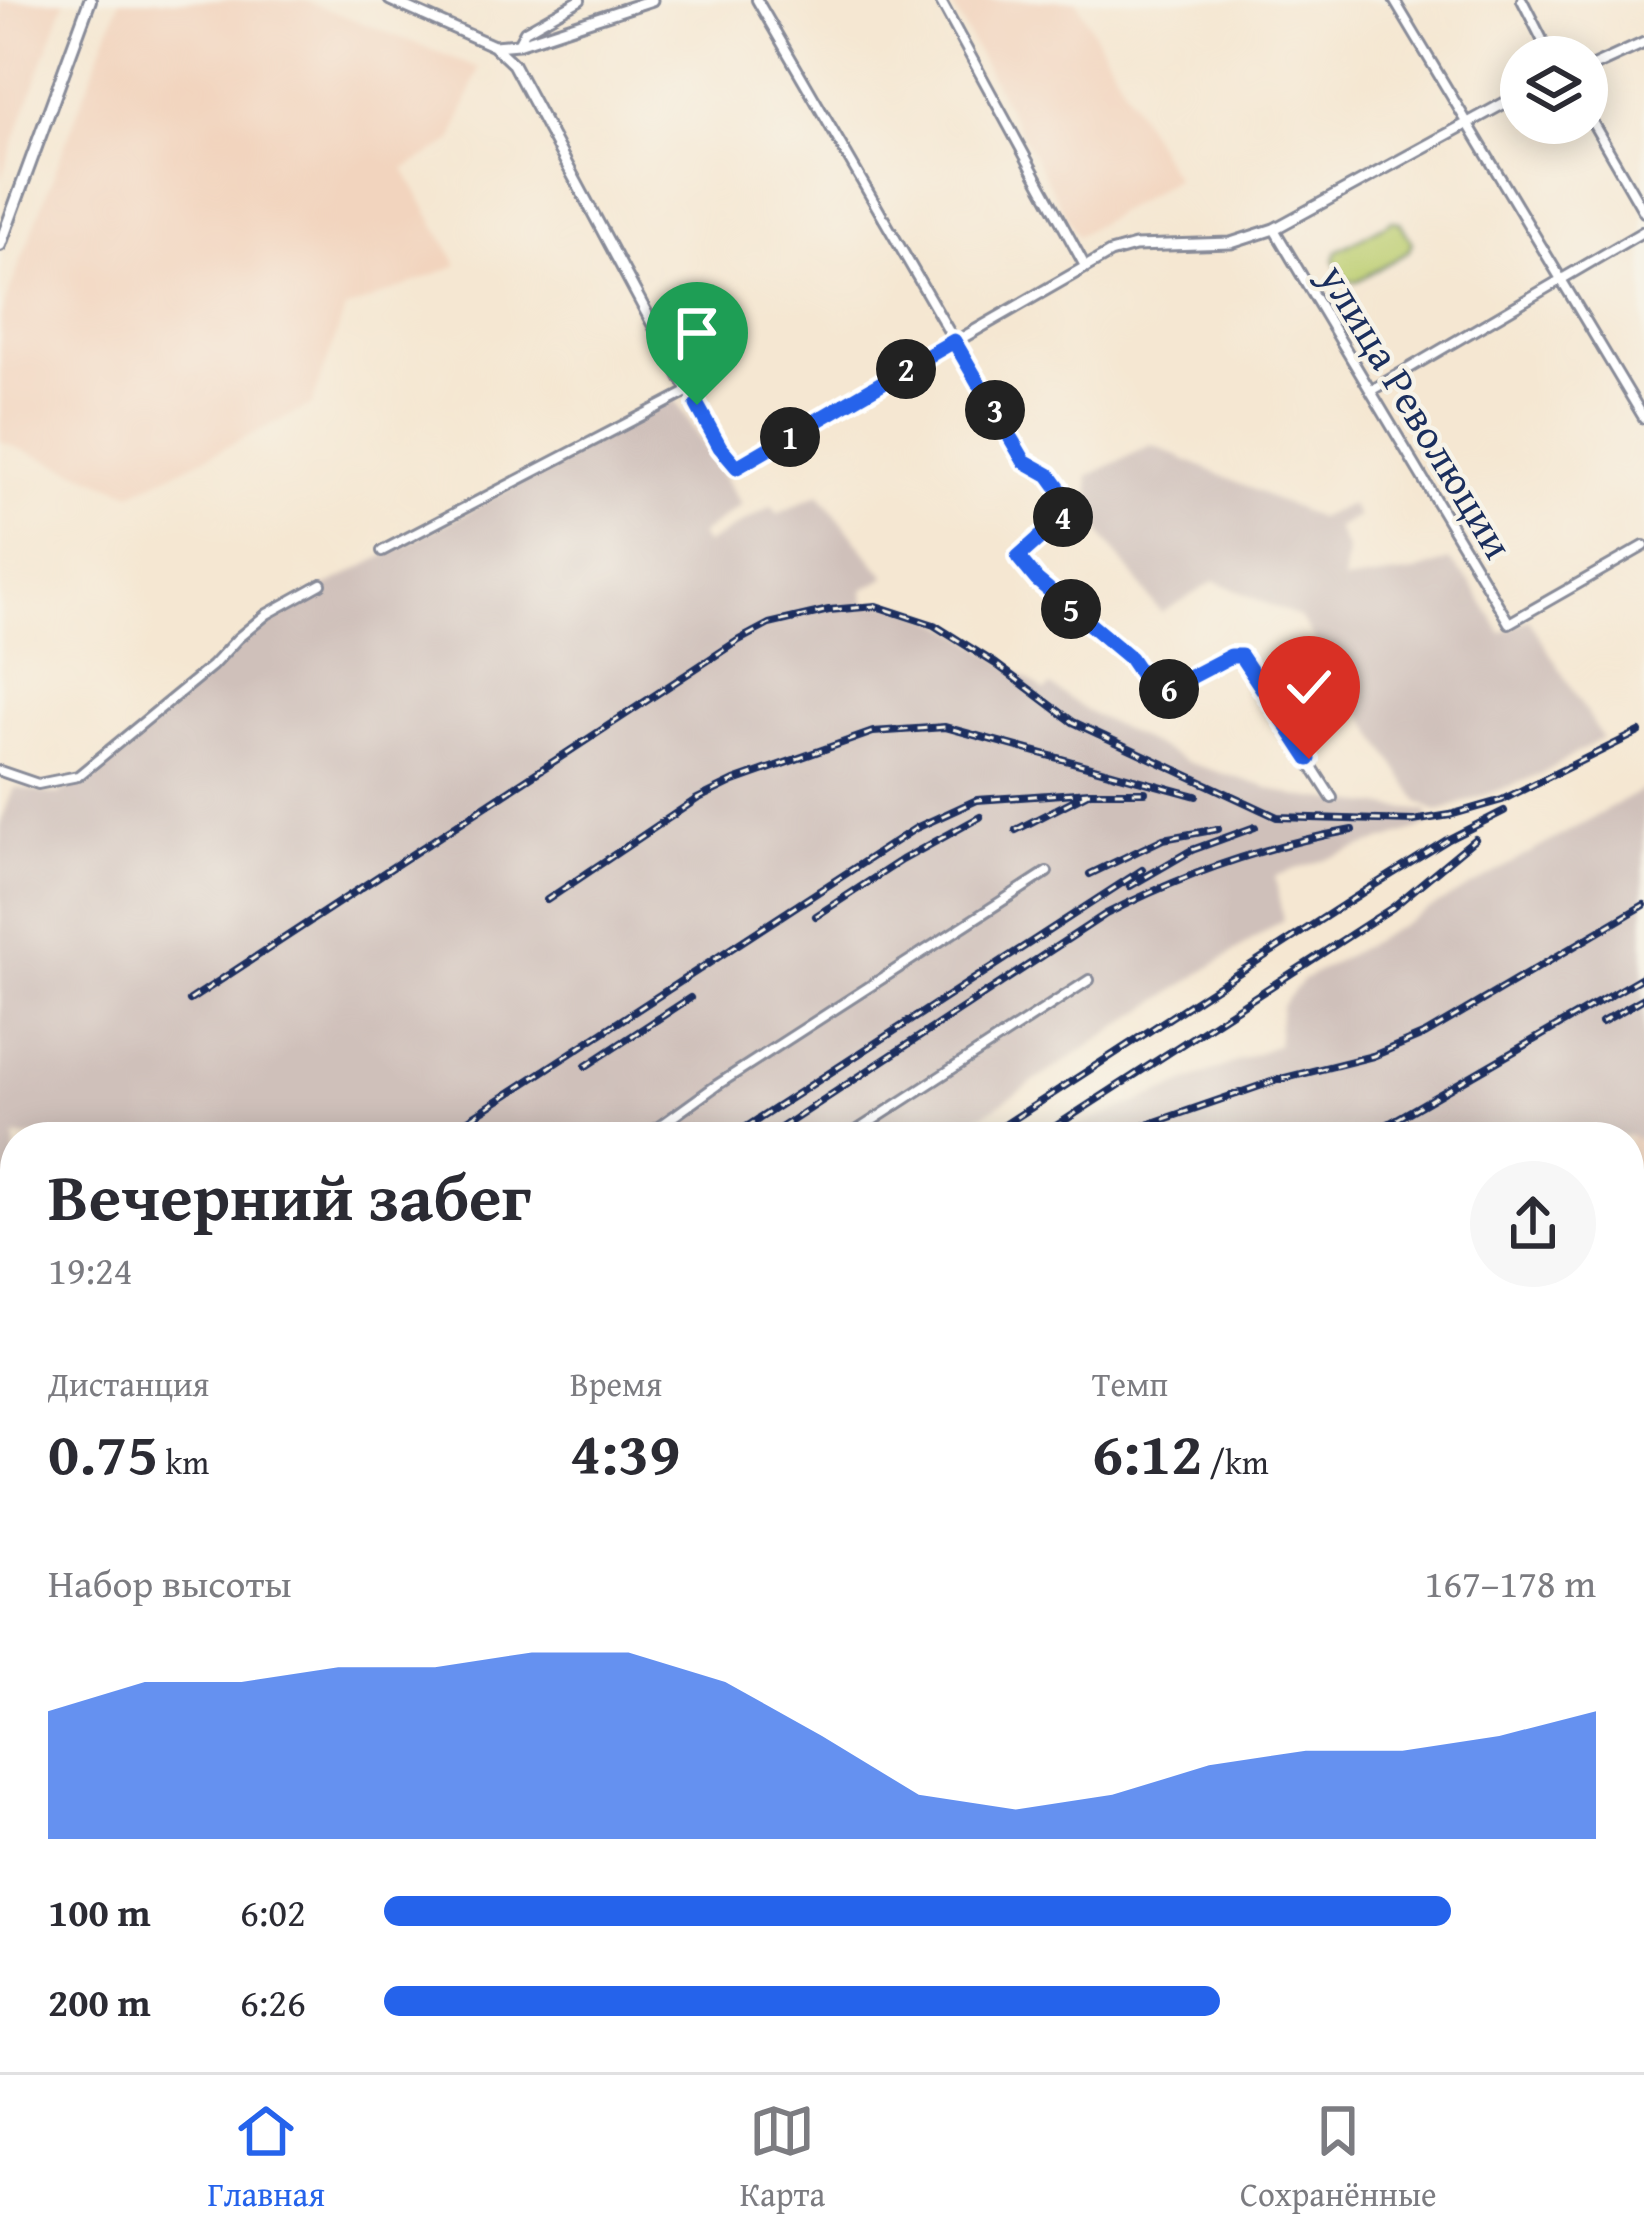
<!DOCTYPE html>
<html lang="ru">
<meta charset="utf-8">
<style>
:root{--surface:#fff;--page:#f7f7f7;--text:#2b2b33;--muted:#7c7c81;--line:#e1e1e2;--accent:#2563eb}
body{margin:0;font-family:"Gentium Book Plus",serif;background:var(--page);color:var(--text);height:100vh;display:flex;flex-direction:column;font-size:45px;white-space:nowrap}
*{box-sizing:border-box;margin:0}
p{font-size:39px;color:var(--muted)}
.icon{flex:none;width:66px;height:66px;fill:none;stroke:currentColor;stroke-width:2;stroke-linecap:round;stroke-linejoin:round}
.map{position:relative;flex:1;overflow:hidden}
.side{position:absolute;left:0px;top:1122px;width:1644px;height:951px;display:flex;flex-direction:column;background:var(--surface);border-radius:48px 48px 0 0;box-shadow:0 6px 30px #0003}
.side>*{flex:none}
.tools{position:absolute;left:1500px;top:36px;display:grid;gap:24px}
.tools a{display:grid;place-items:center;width:108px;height:108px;border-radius:50%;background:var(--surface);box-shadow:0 6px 30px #0003;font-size:60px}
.pin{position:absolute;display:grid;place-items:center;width:102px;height:102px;color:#fff;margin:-123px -51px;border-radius:50% 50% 50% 0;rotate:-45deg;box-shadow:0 0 12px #0007}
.pin .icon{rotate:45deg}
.km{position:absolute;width:60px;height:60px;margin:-30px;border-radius:50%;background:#222;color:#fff;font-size:33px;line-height:60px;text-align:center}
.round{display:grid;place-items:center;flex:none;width:126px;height:126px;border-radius:63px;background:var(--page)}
.summary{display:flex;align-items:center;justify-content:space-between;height:204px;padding:0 48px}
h1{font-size:66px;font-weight:700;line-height:90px}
.figures{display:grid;grid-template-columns:repeat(3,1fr);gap:18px;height:204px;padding:12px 48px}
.figures div{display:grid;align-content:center}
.figures b{font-size:60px;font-weight:700}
.figures small{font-size:33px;font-weight:400}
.figures p{font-size:33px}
.chart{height:336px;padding:24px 48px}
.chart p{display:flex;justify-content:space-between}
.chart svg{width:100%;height:216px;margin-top:12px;fill:var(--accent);opacity:.7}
ul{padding:0 48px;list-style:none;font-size:39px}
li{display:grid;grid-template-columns:192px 144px 1fr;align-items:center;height:90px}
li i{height:30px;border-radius:15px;background:var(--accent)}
.menu{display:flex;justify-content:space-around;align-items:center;height:168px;border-top:3px solid var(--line);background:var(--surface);font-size:33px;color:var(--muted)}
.menu a{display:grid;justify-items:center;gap:6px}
.menu .active{color:var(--accent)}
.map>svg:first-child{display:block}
.built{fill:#f2d4be}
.industrial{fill:#cfc0ba}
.green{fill:#bccd6f;stroke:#6c7e66;stroke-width:3}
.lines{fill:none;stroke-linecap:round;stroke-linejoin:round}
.minor-casing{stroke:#888b98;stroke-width:14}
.tertiary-casing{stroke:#888b98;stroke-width:15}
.secondary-casing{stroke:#888b98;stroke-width:16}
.trunk-casing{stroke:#888b98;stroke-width:18}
.minor{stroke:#fff;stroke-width:8}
.tertiary{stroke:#fff;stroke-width:9}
.secondary{stroke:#fff;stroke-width:10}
.trunk{stroke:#fff;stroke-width:12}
.rail-casing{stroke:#1b2f5e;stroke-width:8}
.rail{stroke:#f7f3e8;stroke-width:3;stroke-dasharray:9;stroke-linecap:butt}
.route-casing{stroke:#fff;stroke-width:24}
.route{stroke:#2563eb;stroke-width:15}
.labels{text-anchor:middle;stroke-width:9;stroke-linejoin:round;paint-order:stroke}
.street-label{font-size:42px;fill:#1b2f5e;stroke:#f7f3e8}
</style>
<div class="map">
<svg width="1644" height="2072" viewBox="0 0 1644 2072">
<rect width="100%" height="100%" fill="#f7f3e8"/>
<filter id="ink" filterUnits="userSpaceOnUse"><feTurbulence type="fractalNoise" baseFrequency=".00833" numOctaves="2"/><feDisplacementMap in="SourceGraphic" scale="24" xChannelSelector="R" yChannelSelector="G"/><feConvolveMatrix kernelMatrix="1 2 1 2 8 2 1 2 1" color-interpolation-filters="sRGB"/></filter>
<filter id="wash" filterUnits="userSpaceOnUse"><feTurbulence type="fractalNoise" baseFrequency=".004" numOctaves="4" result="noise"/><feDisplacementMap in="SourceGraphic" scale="48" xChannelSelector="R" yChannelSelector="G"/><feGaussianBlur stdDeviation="2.7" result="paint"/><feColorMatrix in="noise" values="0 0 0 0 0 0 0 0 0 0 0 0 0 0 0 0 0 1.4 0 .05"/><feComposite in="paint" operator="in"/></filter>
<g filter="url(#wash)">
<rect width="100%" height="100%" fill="#f5e7d2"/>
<!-- built -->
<path class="built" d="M0,0H65L0,181Z
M120,0H303L479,68L452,142L404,169L458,265L345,310L312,405L132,493L0,441V316Z
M949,0H1076L1175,179L1077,236Z
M1634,1135L1637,1140L1644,1136V1336L1629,1342V1138Z"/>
<!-- industrial -->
<path class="industrial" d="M670,392L741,505L699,535L706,544L772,506L778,514L819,494L886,577L863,590L865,603L904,605L956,630L1045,691L1051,686L1088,712L1190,763L1295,796L1427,811L1430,825L1275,876L1283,920L949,1137H15V1452L0,1450V825L14,787L58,795L144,734L240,645L321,589L477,507Z
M1152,445L1318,518L1350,504L1358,517L1336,527L1347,551L1343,582L1413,573L1449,560L1470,582L1502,633L1529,619L1602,738L1540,775L1437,812L1419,802L1300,618L1215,581L1161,613L1101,533L1091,505L1088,476Z
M1644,789V1136L1636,1140L1633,1136L1053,1137L1277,1045L1281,1006L1303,980Z
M344,2058H768L774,2072H314Z
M991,2058H1534L1541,2072H982Z"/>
<!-- green -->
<path class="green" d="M1392,221L1400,222L1412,243L1408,252L1355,282L1346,280L1334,260L1337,251Z"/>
</g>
<g filter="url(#ink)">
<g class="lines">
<defs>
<path id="minor" d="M757,0L1024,461L1049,475L1065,497L1063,517L1018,557L1037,580L1129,658L1153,692L1161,693L1231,655L1241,656L1332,798
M940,0L1085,266
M1394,0L1644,418
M1522,0L1551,57
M519,42L525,31L580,0
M1587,113L1644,212
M1274,229L1509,623L1644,546
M1372,390L1644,231
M382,551L689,391
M0,771L38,784L78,776L212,666L238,638L267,614L321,584
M645,1137L717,1085L1047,872
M847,1137L1089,980
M0,1656L9,1653L15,1643"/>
<path id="tertiary" d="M390,0L494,46L518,44L652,0
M494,46L513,64L682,379L720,447L737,467L1110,253L1135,246L1231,243L1274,229L1521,94
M1587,69L1644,43"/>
<path id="secondary" d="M0,245L90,0"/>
<path id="trunk" d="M1629,1357L1644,1350
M0,1691L15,1692
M0,1730L15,1721"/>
</defs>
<!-- minor casing -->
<use href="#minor" class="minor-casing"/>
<!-- tertiary casing -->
<use href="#tertiary" class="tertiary-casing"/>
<!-- secondary casing -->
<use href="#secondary" class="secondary-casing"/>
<!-- trunk casing -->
<use href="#trunk" class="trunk-casing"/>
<!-- minor -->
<use href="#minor" class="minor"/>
<!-- tertiary -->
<use href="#tertiary" class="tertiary"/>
<!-- secondary -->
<use href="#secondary" class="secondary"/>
<!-- trunk -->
<use href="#trunk" class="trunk"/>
<defs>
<path id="rail" d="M1016,830L1090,792H1145
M1090,874L1163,839L1218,829
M1130,886L1192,850L1255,827
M547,900L697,799L734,781L873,732L945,727L1196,796
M816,916L902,860L980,817
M190,1000L739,640L769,624L829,610L876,606L934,625L996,664L1073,722L1277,817L1413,821L1450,815L1502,800L1639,732
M1602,1022L1644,998
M586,1066L690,998
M442,1137L916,828L977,800L1090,792
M731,1137L1142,870
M767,1137L1106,914C1182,875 1268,845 1352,830
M986,1137L1371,887L1447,840L1504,811
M1039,1137L1392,908L1475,839
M1112,1137L1277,1080L1373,1056L1425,1034L1644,905
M1366,1137L1644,976
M1629,1376L1644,1369
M1629,1473L1644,1472
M0,1631L15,1623
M0,1661H15
M0,1761L15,1752"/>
</defs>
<!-- rail casing -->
<use href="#rail" class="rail-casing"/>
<!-- rail -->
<use href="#rail" class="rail"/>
</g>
</g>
<g class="lines" filter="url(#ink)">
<defs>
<path id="route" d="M697,405L720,447L737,467L954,341L1024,461L1049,475L1065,497L1063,517L1018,557L1037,580L1130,658L1153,692L1160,693L1231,656H1241L1309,759"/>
</defs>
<!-- route casing -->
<use href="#route" class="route-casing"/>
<!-- route -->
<use href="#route" class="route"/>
</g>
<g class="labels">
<!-- street labels -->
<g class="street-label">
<text transform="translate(1417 411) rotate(59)" y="15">улица Революции</text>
</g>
</g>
</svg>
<div class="tools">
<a><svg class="icon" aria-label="layers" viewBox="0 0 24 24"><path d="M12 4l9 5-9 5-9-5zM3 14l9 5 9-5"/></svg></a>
</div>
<div class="pin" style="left:697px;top:405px;background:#1e9e55"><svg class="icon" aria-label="arrive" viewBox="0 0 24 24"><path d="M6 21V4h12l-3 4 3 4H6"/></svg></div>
<div class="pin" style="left:1309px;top:759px;background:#d93025"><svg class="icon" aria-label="check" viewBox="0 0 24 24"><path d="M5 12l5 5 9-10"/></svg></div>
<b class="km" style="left:790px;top:437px">1</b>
<b class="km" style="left:906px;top:369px">2</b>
<b class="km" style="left:995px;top:410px">3</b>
<b class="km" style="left:1063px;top:517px">4</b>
<b class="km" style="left:1071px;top:609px">5</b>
<b class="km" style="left:1169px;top:689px">6</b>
<section class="side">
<div class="summary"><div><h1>Вечерний забег</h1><p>19:24</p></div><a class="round"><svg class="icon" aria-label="share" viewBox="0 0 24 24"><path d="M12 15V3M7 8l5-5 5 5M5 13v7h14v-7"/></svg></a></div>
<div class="figures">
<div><p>Дистанция</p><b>0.75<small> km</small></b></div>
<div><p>Время</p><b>4:39</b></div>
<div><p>Темп</p><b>6:12<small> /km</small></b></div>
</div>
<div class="chart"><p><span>Набор высоты</span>167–178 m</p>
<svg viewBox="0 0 160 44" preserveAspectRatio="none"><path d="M0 44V18L10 12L20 12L30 9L40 9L50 6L60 6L70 12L80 23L90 35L100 38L110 35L120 29L130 26L140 26L150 23L160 18V44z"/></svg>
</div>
<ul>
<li><b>100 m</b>6:02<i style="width:88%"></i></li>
<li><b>200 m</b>6:26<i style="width:69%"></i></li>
</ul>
</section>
</div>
<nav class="menu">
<a class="active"><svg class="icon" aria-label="home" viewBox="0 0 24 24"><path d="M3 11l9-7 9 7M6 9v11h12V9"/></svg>Главная</a>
<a><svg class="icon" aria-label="map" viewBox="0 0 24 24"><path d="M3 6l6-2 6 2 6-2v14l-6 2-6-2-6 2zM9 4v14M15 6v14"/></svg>Карта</a>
<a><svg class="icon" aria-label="saved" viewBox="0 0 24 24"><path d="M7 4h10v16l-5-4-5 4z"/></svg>Сохранённые</a>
</nav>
